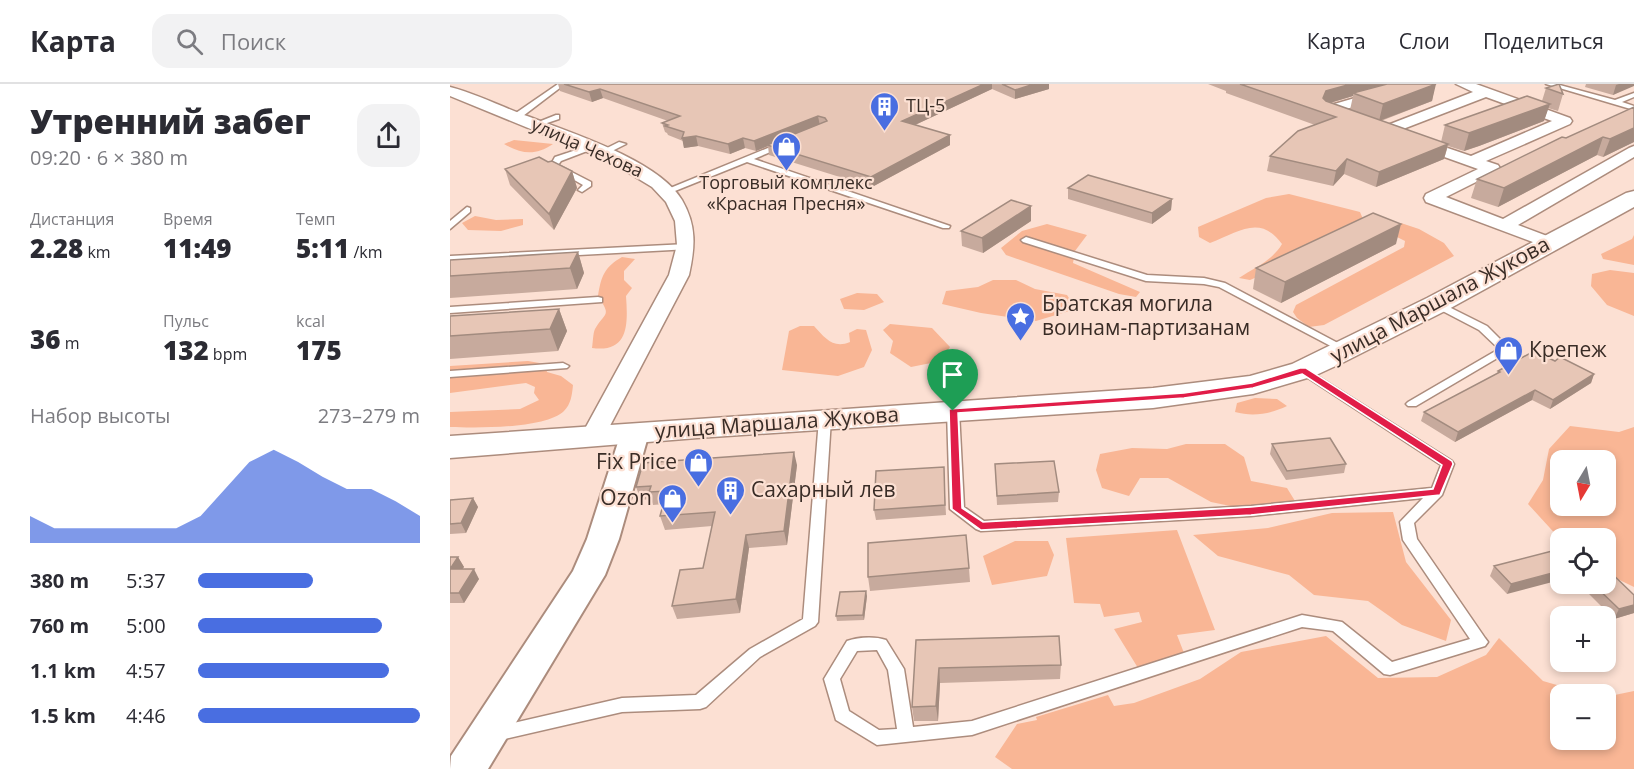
<!DOCTYPE html>
<html lang="ru">
<meta charset="utf-8">
<style>
:root{--surface:#fff;--page:#f2f2f3;--text:#2b2b33;--muted:#7c7c81;--line:#e1e1e2;--accent:#496ee1}
body{margin:0;font-family:"Open Sans",sans-serif;background:var(--page);color:var(--text);height:100vh;display:flex;flex-direction:column;font-size:22px;white-space:nowrap}
*{box-sizing:border-box;margin:0}
p{font-size:20px;color:var(--muted)}
.icon{flex:none;width:33px;height:33px;fill:none;stroke:currentColor;stroke-width:2;stroke-linecap:round;stroke-linejoin:round}
.map{position:relative;flex:1;overflow:hidden}
.drawer{display:flex;flex-direction:column;background:var(--surface);width:450px}
.drawer>*{flex:none}
.needle{width:39px;rotate:190deg}
.controls{position:absolute;left:1100px;top:366px;display:grid;gap:12px}
.controls a{display:grid;place-items:center;width:66px;height:66px;border-radius:12px;background:var(--surface);box-shadow:0 3px 9px #0003;font-size:30px}
.pin{position:absolute;display:grid;place-items:center;width:51px;height:51px;color:#fff;margin:-62px -26px;border-radius:50% 50% 50% 0;rotate:-45deg;box-shadow:0 0 6px #0007}
.pin .icon{rotate:45deg}
.round{display:grid;place-items:center;flex:none;width:63px;height:63px;border-radius:18px;background:var(--page)}
.summary{display:flex;align-items:center;justify-content:space-between;height:102px;padding:0 30px}
h1{font-size:33px;font-weight:800;line-height:45px}
.stats{display:grid;grid-template-columns:repeat(3,1fr);gap:9px;height:102px;padding:6px 30px}
.stats div{display:grid;align-content:center}
.stats b{font-size:26px;font-weight:800}
.stats small{font-size:16px;font-weight:400}
.stats p{font-size:16px}
.chart{height:168px;padding:12px 30px}
.chart p{display:flex;justify-content:space-between}
.chart svg{width:100%;height:108px;margin-top:6px;fill:var(--accent);opacity:.7}
ul{padding:0 30px;list-style:none;font-size:20px}
li{display:grid;grid-template-columns:96px 72px 1fr;align-items:center;height:45px}
li i{height:15px;border-radius:8px;background:var(--accent)}
header{display:flex;align-items:center;gap:36px;box-sizing:border-box;height:84px;padding:0 30px;background:var(--surface);border-bottom:2px solid var(--line)}
header strong{font-size:28px}
nav{display:flex;gap:33px;margin-inline-start:auto;font-size:21px}
.search{width:420px;height:54px;background:var(--page);display:flex;align-items:center;gap:15px;box-sizing:border-box;padding:0 21px;border-radius:18px;color:var(--muted);font-size:22px}
main{display:flex;flex:1;min-height:0}
.map>svg:first-child{display:block}
.green{fill:#f9b695;fill-rule:evenodd}
.lines{fill:none;stroke-linecap:round;stroke-linejoin:round}
.service-casing{stroke:#ac8c7d;stroke-width:3}
.minor-casing{stroke:#ac8c7d;stroke-width:3}
.tertiary-casing{stroke:#ac8c7d;stroke-width:4}
.secondary-casing{stroke:#ac8c7d;stroke-width:3}
.service{fill:#fff;fill-rule:evenodd}
.minor{fill:#fff;fill-rule:evenodd}
.tertiary{fill:#fff;fill-rule:evenodd}
.secondary{fill:#fff;fill-rule:evenodd}
.wall{fill:#c7aa9d;fill-rule:evenodd}
.shaded-wall{fill:#a28b7f}
.building{fill:#e7c6b6;stroke:#a28b7f;stroke-width:1.5}
.route{fill:#e11d48;stroke:#fff;stroke-width:1.5;fill-rule:evenodd}
.labels{text-anchor:middle;stroke-width:4.5;stroke-linejoin:round;paint-order:stroke}
.far-poi-label{font-size:18px;fill:#392c26;stroke:#fce0d3;text-anchor:start}
.far-street-label{font-size:18px;fill:#392c26;stroke:#fce0d3}
.street-label{font-size:21px;fill:#392c26;stroke:#fce0d3}
.poi-label{font-size:21px;fill:#392c26;stroke:#fce0d3;text-anchor:start}
</style>
<header>
<strong>Карта</strong>
<div class="search"><svg class="icon" aria-label="search" viewBox="0 0 24 24"><circle cx="10" cy="10" r="6"/><path d="M15 15l6 6"/></svg>Поиск</div>
<nav><a>Карта</a><a>Слои</a><a>Поделиться</a></nav>
</header>
<main>
<section class="drawer">
<div class="summary"><div><h1>Утренний забег</h1><p>09:20 · 6 × 380 m</p></div><a class="round"><svg class="icon" aria-label="share" viewBox="0 0 24 24"><path d="M12 15V3M7 8l5-5 5 5M5 13v7h14v-7"/></svg></a></div>
<div class="stats">
<div><p>Дистанция</p><b>2.28<small> km</small></b></div>
<div><p>Время</p><b>11:49</b></div>
<div><p>Темп</p><b>5:11<small> /km</small></b></div>
</div>
<div class="stats">
<div><b>36<small> m</small></b></div>
<div><p>Пульс</p><b>132<small> bpm</small></b></div>
<div><p>kcal</p><b>175</b></div>
</div>
<div class="chart"><p><span>Набор высоты</span>273–279 m</p>
<svg viewBox="0 0 160 44" preserveAspectRatio="none"><path d="M0 44V33L10 38L20 38L30 38L40 38L50 38L60 38L70 33L80 22L90 11L100 6L110 11L120 17L130 22L140 22L150 27L160 33V44z"/></svg>
</div>
<ul>
<li><b>380 m</b>5:37<i style="width:52%"></i></li>
<li><b>760 m</b>5:00<i style="width:83%"></i></li>
<li><b>1.1 km</b>4:57<i style="width:86%"></i></li>
<li><b>1.5 km</b>4:46<i style="width:100%"></i></li>
</ul>
</section>
<div class="map">
<svg width="1184" height="685" viewBox="0 0 1184 685">
<rect width="100%" height="100%" fill="#fce0d3"/>
<!-- green -->
<path class="green" d="M64,56L103,60C85,72 72,70 54,60Z
M839,110L910,128L913,135L937,142L951,139L969,145L994,159L1004,172L874,241L859,243L847,234L843,228L846,221L954,163L955,157L947,153L918,145L800,196L789,194C805,183 822,177 832,160C810,130 789,148 760,159L749,153L748,143L816,114Z
M25,132L46,136L73,135V141L51,147L18,146L12,139Z
M597,140L637,151L625,167L623,179L690,208L686,213L669,210L556,171L551,164L572,147Z
M1184,151V181L1153,175L1151,170L1182,155Z
M172,173L185,175L174,187V196L182,204L176,212C178,240 179,269 142,264C143,258 143,249 145,245C155,228 162,233 148,212C151,193 154,183 172,173Z
M1160,186L1184,189V232L1157,221L1141,202L1142,190Z
M543,196H566L585,205L617,211L626,225L586,237L531,229L492,220L496,207L528,203Z
M407,209L427,210L434,218L414,226L394,225L390,215Z
M440,240L482,244L500,263L491,277L461,283L440,269L443,257L433,246Z
M350,242H364C375,254 383,265 400,258L399,249L407,245L416,246L422,266L414,283L388,292L332,286L339,247Z
M78,277L95,280L97,288L111,292L123,301C122,311 121,320 114,327C95,345 26,344 0,343V328L70,325L89,316L84,309L85,303L76,299L0,309V282Z
M805,314L827,315L837,322C820,330 803,333 785,328L787,319Z
M1120,342L1169,348L1184,343V503L1155,489V454L1110,455L1078,420L1093,396L1099,365ZM1110,376H1155V422H1110Z
M736,360H775L794,373L801,397L837,404L845,417L795,425L761,418L718,394H690L679,412L652,404L646,386L650,370L682,364L717,365Z
M943,428L956,478L1001,536L996,557L952,541L918,517L864,511L839,491L768,472L743,451L818,444L882,429Z
M727,446L765,546L727,551L734,569L688,584L664,545L692,538L689,528L654,533L650,520L624,519L616,454Z
M565,457H598L604,471L597,492L542,501L533,472Z
M876,552L928,594L987,593L1036,571L1049,554L1093,597L1138,610H1110V656H1155V613L1184,607V685H562L545,673L567,640L587,636L586,633L658,611L664,622L684,619L750,595L791,568Z"/>
<g class="lines">
<defs>
<path id="service" d="M108,0H115L69,35H63V31Z
M1096,0H1106L1165,16L1184,9V13L1172,18L1184,22V26Z
M106,31H109V35L85,43L81,41Z
M169,58L176,60L156,70L149,68Z
M330,59L337,61L304,75L500,142L499,144H493L297,78L220,109L213,107Z
M138,62L145,64L111,77L108,81L141,98V102L132,108L128,106L133,101L100,82L105,73Z
M17,123L20,124V128L0,145V137Z
M576,153L697,191L754,194L775,199L901,266L896,269L892,268L769,203L754,200L696,197L573,158L571,156Z
M237,160L242,163L240,165L0,178V172Z
M148,213L152,214V218L0,229V223Z
M987,217L1037,242L1061,266L966,322H958L956,320L958,318L1049,265L1029,246L983,222L982,220Z
M113,279L119,282L117,284L0,293V287Z
M853,283L1002,377L1004,380L992,411L964,439L967,455L1035,554L1038,558L1035,562L940,591L934,590L883,547L852,543L522,651L427,661L386,636L374,595L397,557C408,553 425,552 436,556L454,585L463,643L522,637L852,531L892,538L942,578L1020,555L953,456L950,438L973,414L801,432L531,447L526,445L500,425L497,327L503,323L509,327L514,423L534,437L801,422L982,404L991,381L849,288L847,286ZM427,566L438,586L447,645L429,646L399,627L390,595L407,567Z
M375,331L381,335L368,538L365,542L310,573L256,623L250,625L172,628L46,657L40,655L38,650L40,645L46,643L172,614L246,611L300,565L353,535L369,335Z"/>
<path id="minor" d="M953,0H974L972,3L893,26L904,33L902,36H892L872,26L874,23Z
M1006,0H1026L1120,34L1122,37L1120,40L1036,77L1048,81L1050,84L1048,87L996,113L1053,135L1179,64L1184,62V73L1068,141L1105,155L1108,159L1105,163L1099,164L976,118L974,114L976,110L1028,85L961,61L958,58L961,55H971L1021,72L1102,37L1036,13L940,50L935,51L928,47L930,44L1023,8Z
M0,3C23,9 46,20 69,29C113,46 208,75 232,116C247,142 245,163 239,191L152,357L143,360L134,357L131,352L219,191L227,161L225,137L216,118L202,103L159,77L0,12Z"/>
<path id="tertiary" d="M185,340L195,343L199,349L169,455L155,491L38,685H0L1,672L123,487L137,455L171,349L175,343Z"/>
<path id="secondary" d="M1184,107V123L997,226L892,279L864,292L803,310L703,324L247,354L0,374V352L703,304L800,292L842,280L977,214L1176,109Z"/>
</defs>
<!-- service casing -->
<use href="#service" class="service-casing"/>
<!-- minor casing -->
<use href="#minor" class="minor-casing"/>
<!-- tertiary casing -->
<use href="#tertiary" class="tertiary-casing"/>
<!-- secondary casing -->
<use href="#secondary" class="secondary-casing"/>
<!-- service -->
<use href="#service" class="service"/>
<!-- minor -->
<use href="#minor" class="minor"/>
<!-- tertiary -->
<use href="#tertiary" class="tertiary"/>
<!-- secondary -->
<use href="#secondary" class="secondary"/>
</g>
<!-- wall -->
<path class="wall" d="M108,0H599V5L565,15L542,5L465,41L500,61L422,103L319,71L318,62L306,67L295,64L280,70L248,62L234,64L233,57L218,51L217,49L215,48L212,39L218,37L153,14L142,18L110,7Z
M758,0H985L982,17L931,37L991,58L995,41L1092,17L1096,4L1113,10L1108,27L1098,24L1094,37L1029,62L1014,67L998,62L994,75L926,103L894,90L883,102L817,87L820,72L865,41L776,9V7ZM903,12L900,26L880,19Z
M1136,0H1184L1163,11L1135,3Z
M1184,23V58L1153,73L1147,71L1048,123L1021,114L1027,95Z
M98,78L122,87L127,104L104,146L60,101L55,85Z
M618,104L722,115L721,126L702,140L618,115Z
M581,137L533,169L512,162L511,147Z
M946,160L831,219L803,205L806,184Z
M128,168L134,189L127,205L0,214V176Z
M109,225L117,247L108,267L0,275V232Z
M1105,277L1144,290L1141,299L1100,325L1082,316L1005,358L971,337L974,328L1047,290L1048,287Z
M822,360L896,380L894,389L836,396L820,370Z
M545,380L609,408L608,418L547,421Z
M347,381L337,461L299,464L290,529L227,535L222,522L253,484L262,442L215,446L210,432L214,420L203,421L201,415L191,416L186,403Z
M494,392L496,431L426,436L424,426Z
M23,414L28,423L16,449L0,450V416Z
M1110,465L1057,510L1040,492L1044,482Z
M0,473H8L14,483L12,485L29,495L14,519H0Z
M519,484L520,498L420,507L418,493Z
M1129,500H1155L1184,511V529L1164,535Z
M417,512L414,536L387,537L386,532Z
M466,556L611,581L610,595L490,599L488,637H464L462,623Z"/>
<!-- shaded-wall -->
<path class="shaded-wall" d="M534,0H542V5L452,47V37Z
M584,0H599V5L565,15V6Z
M901,0H937L903,9V12L873,21V14L876,7Z
M986,0L982,17L929,37L933,20Z
M1169,0H1184V2L1163,11L1166,1Z
M150,5L153,14L142,18L139,8Z
M1100,20L1094,37L1029,62L1014,67L1019,49Z
M368,32L370,42L317,61L318,62L306,67L304,57Z
M1184,44V58L1153,73L1160,55Z
M500,51V61L422,103L421,93Z
M246,52L248,62L234,64L232,54Z
M1153,53L1147,71L1048,123L1054,104Z
M293,54L295,64L280,70L278,60Z
M998,60L994,75L926,103L929,88Z
M897,75L894,90L883,102L886,87Z
M122,87L127,104L104,146L99,130Z
M722,115L721,126L702,140V129Z
M581,122V137L533,169L532,154Z
M951,140L946,160L831,219L835,198Z
M128,168L134,189L127,205L120,184Z
M109,225L117,247L108,267L100,245Z
M1144,290L1141,299L1100,325L1103,316Z
M1085,306L1082,316L1005,358L1008,348Z
M344,368L347,381L337,461L334,447Z
M23,414L28,423L16,449L11,439Z
M296,451L299,464L290,529L286,515Z
M8,473L14,483L5,494L0,485Z
M24,485L29,495L14,519L9,509Z
M1110,487V496L1057,510L1061,500Z
M416,507L417,512L414,536L413,531Z
M1184,521V529L1164,535L1169,525Z
M489,584L490,599L488,637L486,622Z"/>
<!-- building -->
<path class="building" d="M114,0H534L452,37L500,51L421,93L317,61L377,37L375,34L368,32L304,57L293,54L278,60L246,52L232,54L234,48L215,42L218,41L212,39L230,32L150,5L139,8Z
M552,0H584L565,6Z
M790,0H901L876,7L873,14L876,17L998,60L929,88L897,75L886,87L820,72L848,47L886,33Z
M937,0H986L933,20L903,9Z
M1109,0L1113,10L1096,4Z
M1077,12L1100,20L1019,49L995,41Z
M1184,23V44L1160,55L1153,53L1054,104L1027,95L1112,53L1116,54Z
M89,73L98,78L102,77L122,87L99,130L55,85Z
M638,91L722,115L702,129L618,104Z
M561,116L581,122L532,154L511,147Z
M923,129L951,140L835,198L806,184Z
M128,168L120,184L0,192V176Z
M109,225L100,245L0,252V232Z
M1084,267L1105,277L1110,273L1144,290L1103,316L1085,306L1008,348L974,328L1050,288L1048,287Z
M880,354L896,380L837,387L822,360Z
M344,368L334,447L296,451L286,515L222,522L230,486L253,484L265,428L210,432L217,407L199,408L201,402L186,403L193,379Z
M604,377L609,408L547,412L545,380Z
M494,383L495,421L424,426L426,387Z
M23,414L11,439L0,440V416Z
M516,451L519,484L418,493V459Z
M1110,465V487L1061,500L1044,482Z
M0,473H8L0,485H24L9,509H0Z
M1155,483L1184,511V521L1169,525L1143,500H1155Z
M416,507L413,531L386,532L390,508Z
M609,552L611,581L489,584L486,622L462,623L466,556Z"/>
<!-- route -->
<path class="route" d="M850,284H856L1002,377L1003,380L990,411L801,431L531,446L502,425L499,325L734,309L802,299ZM852,290L992,381L983,405L801,423L533,438L512,424L508,329L734,314L803,304Z"/>
<!-- icons -->
<defs>
<symbol id="building-pin" viewBox="-11 -11 22 30"><path d="M0 17L-7.5 6A9.5 9.5 0 1 1 7.5 6Z" fill="#496ee1" stroke="#fce0d3"/><path d="M-4-6H4V6H1V3H-1V6H-4ZM-2.5-4.3h1.7v1.8h-1.7ZM.8-4.3h1.7v1.8H.8ZM-2.5-1h1.7V.8h-1.7ZM.8-1h1.7V.8H.8Z" fill="#fff"/></symbol>
<symbol id="shop-pin" viewBox="-11 -11 22 30"><path d="M0 17L-7.5 6A9.5 9.5 0 1 1 7.5 6Z" fill="#496ee1" stroke="#fce0d3"/><path d="M-5-2.5h2.3a2.7 3.5 0 0 1 5.4 0H5L5.5 6h-11ZM-1.5-2.5h3a1.5 2.3 0 0 0-3 0Z" fill="#fff"/></symbol>
<symbol id="sight-pin" viewBox="-11 -11 22 30"><path d="M0 17L-7.5 6A9.5 9.5 0 1 1 7.5 6Z" fill="#496ee1" stroke="#fce0d3"/><path d="M0-6L1.8-2.2L6-1.7L2.9 1.2L3.7 5.4L0 3.3L-3.7 5.4L-2.9 1.2L-6-1.7L-1.8-2.2Z" fill="#fff"/></symbol>
</defs>
<g fill-rule="evenodd">
<use href="#building-pin" x="418" y="6" width="33" height="45"/>
<use href="#shop-pin" x="320" y="46" width="33" height="45"/>
<use href="#sight-pin" x="554" y="216" width="33" height="45"/>
<use href="#shop-pin" x="1042" y="250" width="33" height="45"/>
<use href="#shop-pin" x="232" y="362" width="33" height="45"/>
<use href="#building-pin" x="264" y="390" width="33" height="45"/>
<use href="#shop-pin" x="206" y="398" width="33" height="45"/>
</g>
<g class="labels">
<!-- far-poi labels -->
<g class="far-poi-label">
<text x="456" y="28">ТЦ-5</text>
<text x="336" y="105" text-anchor="middle">Торговый комплекс<tspan x="336" dy="21">«Красная Пресня»</tspan></text>
</g>
<!-- far-street labels -->
<g class="far-street-label">
<text transform="translate(137 64) rotate(24)" y="6">улица Чехова</text>
</g>
<!-- street labels -->
<g class="street-label">
<text transform="translate(990 216) rotate(-28)" y="7">улица Маршала Жукова</text>
<text transform="translate(327 339) rotate(-4)" y="7">улица Маршала Жукова</text>
</g>
<!-- poi labels -->
<g class="poi-label">
<text x="592" y="227">Братская могила<tspan x="592" dy="24">воинам-партизанам</tspan></text>
<text x="1079" y="273">Крепеж</text>
<text x="227" y="385" text-anchor="end">Fix Price</text>
<text x="301" y="413">Сахарный лев</text>
<text x="202" y="421" text-anchor="end">Ozon</text>
</g>
</g>
</svg>
<div class="controls">
<a><svg class="needle" viewBox="-14 -14 28 28"><path d="M0-13l5 13h-10z" fill="#e53935"/><path d="M0 13l5-13h-10z" fill="#7c7c81"/></svg></a>
<a><svg class="icon" aria-label="locate" viewBox="0 0 24 24"><circle cx="12" cy="12" r="6"/><path d="M12 2v4M12 18v4M2 12h4M18 12h4"/></svg></a>
<a>+</a>
<a>−</a>
</div>
<div class="pin" style="left:503px;top:327px;background:#1e9e55"><svg class="icon" aria-label="arrive" viewBox="0 0 24 24"><path d="M6 21V4h12l-3 4 3 4H6"/></svg></div>
</div>
</main>
